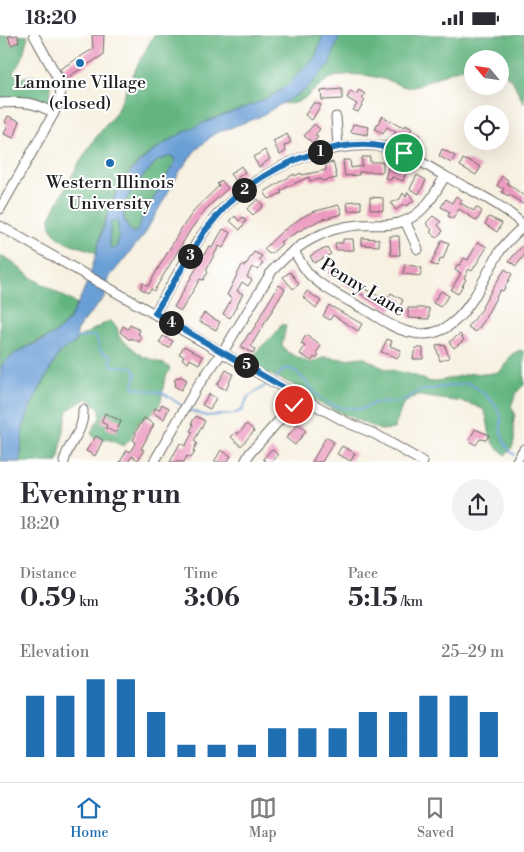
<!DOCTYPE html>
<meta charset="utf-8">
<style>
:root{--surface:#fff;--page:#f2f2f3;--text:#2b2b33;--muted:#7c7c81;--line:#e1e1e2;--accent:#1f6fb2}
body{margin:0;font-family:"Libre Bodoni",serif;background:var(--page);color:var(--text);height:100vh;display:flex;flex-direction:column;font-size:19px;white-space:nowrap}
*{box-sizing:border-box;margin:0}
p{font-size:16px;color:var(--muted)}
.icon{flex:none;width:28px;height:28px;fill:none;stroke:currentColor;stroke-width:2;stroke-linecap:round;stroke-linejoin:round}
.map{position:relative;height:427px;overflow:hidden}
.panel{display:flex;flex-direction:column;background:var(--surface);flex:1}
.panel>*{flex:none}
.needle{width:32px;rotate:299deg}
.buttons{position:absolute;left:464px;top:15px;display:grid;gap:10px}
.buttons a{display:grid;place-items:center;width:45px;height:45px;border-radius:50%;background:var(--surface);box-shadow:0 5px 20px #0002;font-size:25px}
.pin{position:absolute;display:grid;place-items:center;width:42px;height:42px;color:#fff;margin:-21px;border:2px solid #fff;border-radius:50%;box-shadow:0 1px 5px #0007}
.km{position:absolute;width:25px;height:25px;margin:-12px;border-radius:50%;background:#222;color:#fff;font-size:14px;line-height:25px;text-align:center}
.round{display:grid;place-items:center;flex:none;width:52px;height:52px;border-radius:26px;background:var(--page)}
.overview{display:flex;align-items:center;justify-content:space-between;height:85px;padding:0 20px}
h1{font-size:28px;font-weight:800;line-height:38px}
.figures{display:grid;grid-template-columns:repeat(3,1fr);gap:8px;height:85px;padding:5px 20px}
.figures div{display:grid;align-content:center}
.figures b{font-size:25px;font-weight:800}
.figures small{font-size:14px;font-weight:400}
.figures p{font-size:14px}
.chart{height:140px;padding:10px 20px}
.chart p{display:flex;justify-content:space-between}
.chart svg{width:100%;height:90px;margin-top:5px;stroke:var(--accent);stroke-width:6}
.status{display:flex;justify-content:space-between;align-items:center;height:35px;padding:0 25px;background:var(--surface);direction:ltr}
.status svg{height:14px;fill:currentColor}
.tabs{display:flex;justify-content:space-around;align-items:center;height:70px;border-top:1px solid var(--line);background:var(--surface);font-size:14px;color:var(--muted)}
.tabs a{display:grid;justify-items:center;gap:2px}
.tabs .selected{color:var(--accent)}
.map>svg:first-child{display:block}
.forest{fill:#64b580;stroke:#40684e}
.water{fill:#6a9fd6;stroke:#435e79;fill-rule:evenodd}
.lines{fill:none;stroke-linecap:round;stroke-linejoin:round}
.stream{stroke:#6a9fd6;stroke-width:2}
.building{fill:#ec9abf}
.minor-casing{stroke:#696761;stroke-width:11}
.minor{stroke:#fff;stroke-width:9}
.route-casing{stroke:#fff;stroke-width:10}
.route{stroke:#1f6fb2;stroke-width:6}
.poi-dot{fill:#1f6fb2;stroke:#fff;stroke-width:2}
.labels{text-anchor:middle;stroke-width:4;stroke-linejoin:round;paint-order:stroke}
.poi-label{font-size:18px;fill:#1c1c1c;stroke:#fff}
.street-label{font-size:18px;fill:#1c1c1c;stroke:#fff}
</style>
<div class="status"><b>18:20</b><svg viewBox="0 0 49 12"><path d="M0 12V9h3v3zM5 12V6h3v6zM10 12V3h3v9zM15 12V0h3v12zM26 1h20v11H26zM47 4h2v5h-2z"/></svg></div>
<div class="map">
<svg width="524" height="427" viewBox="0 0 524 427">
<rect width="100%" height="100%" fill="#fff"/>
<filter id="ink" filterUnits="userSpaceOnUse"><feTurbulence type="fractalNoise" baseFrequency=".02" numOctaves="2"/><feDisplacementMap in="SourceGraphic" scale="10" xChannelSelector="R" yChannelSelector="G"/><feConvolveMatrix kernelMatrix="1 2 1 2 8 2 1 2 1" color-interpolation-filters="sRGB"/></filter>
<filter id="wash" filterUnits="userSpaceOnUse"><feTurbulence type="fractalNoise" baseFrequency=".0096" numOctaves="4" result="noise"/><feDisplacementMap in="SourceGraphic" scale="20" xChannelSelector="R" yChannelSelector="G"/><feGaussianBlur stdDeviation="1.12" result="paint"/><feColorMatrix in="noise" values="0 0 0 0 0 0 0 0 0 0 0 0 0 0 0 0 0 1.4 0 .05"/><feComposite in="paint" operator="in"/></filter>
<g filter="url(#wash)">
<rect width="100%" height="100%" fill="#f7f1e1"/>
<!-- forest -->
<path class="forest" d="M0,0L28,1L21,27L13,37L22,43C31,40 43,39 51,45L50,63L44,72L0,68Z
M154,0H323L317,18L314,24C303,34 293,47 281,55C263,68 238,74 218,82C190,93 140,118 124,144C110,166 101,193 97,218C78,209 49,209 50,182L78,130L94,105L115,79L137,31Z
M340,0H524V69L512,45L500,35V24H472V30C459,33 446,38 433,44C427,46 418,52 412,52C401,53 393,46 383,44C370,40 351,38 337,41C316,46 305,74 282,68L305,55Z
M171,121L174,123L175,127L142,183L137,196L133,198C112,176 132,152 148,136C151,133 153,130 156,127C161,124 166,123 171,121Z
M116,185C120,192 119,205 116,213L111,214C108,206 110,195 111,187Z
M0,220L10,225L32,243L77,269C71,280 66,291 56,298C51,302 44,303 38,306C24,313 9,320 0,333Z
M109,286L112,287L117,292L119,302L142,321L164,329L170,333C169,338 164,343 164,348C162,358 163,369 154,377C149,382 143,383 138,389C131,398 134,404 123,411L110,405L94,403L91,397L100,382V375L89,364L84,365L68,375C63,392 62,409 58,427H20L23,394L30,372L60,317L76,307V304Z
M282,289L286,291L282,310L287,317L310,328L325,322L345,324L363,322L383,333L413,340L430,347L448,344L472,338L486,339L500,337L512,319L520,315L524,317V350L517,357L511,371L515,379C510,396 521,405 506,420C483,403 493,397 484,375C464,363 440,366 417,360L403,369L394,394L380,395L334,375L309,363L292,349L262,336L253,326C255,314 264,310 271,303C275,299 279,294 282,289Z"/>
<!-- water -->
<path class="water" d="M323,0H340L329,30L305,55L259,82L214,99L195,116L180,136L144,200L108,244L106,250L105,261L80,291L77,297L76,307L60,317L56,324L30,372L23,394L20,427H1L0,333C17,308 54,309 69,284C78,269 86,252 91,236C104,195 109,151 146,122C164,108 186,95 208,86C228,77 251,72 271,61C288,53 300,36 314,24L317,18ZM171,121L174,123L175,127L142,183L137,196L133,198C111,177 132,152 148,136C151,133 153,130 156,127C160,124 166,123 171,121ZM116,185C120,192 119,205 116,213L111,214C108,207 110,195 111,187Z"/>
<g class="lines">
<!-- stream -->
<path class="stream" d="M75,302C82,304 89,300 96,301L101,317L109,320L112,323L110,326L112,331L132,332C137,337 136,344 133,350L135,353L163,358L181,370
M276,343L284,334H289L296,336L321,364L327,368L339,372L356,374H362L375,368H398L419,356L468,348C478,352 498,369 501,381C502,386 500,392 501,397C503,405 508,416 515,420
M189,375L206,381L234,379L242,375L248,362L268,349"/>
</g>
<g id="blocks">
<!-- building -->
<path class="building" d="M18,0L19,7L11,10L8,1Z
M92,0H104L103,20L65,44L60,34L93,14Z
M342,54V64L322,65L321,56Z
M359,55L365,59L362,63L365,65L358,77L353,75L357,69L347,63L351,56L356,60Z
M314,67L321,70L312,85L305,80Z
M8,81L20,86L14,103L4,99L8,89L5,87Z
M382,81L399,91L404,92L405,90L412,93L410,96L420,101L416,108L395,99L396,97L387,92L383,99L375,94Z
M314,89L320,94L315,100L318,102L313,108L304,101Z
M353,89L369,92L367,100L351,97Z
M287,99L291,107L284,111L286,116L280,120L273,106Z
M442,114L455,121L451,128L439,121Z
M265,115L270,124L259,132L253,122Z
M362,122H370V127H383V137H359V140L345,141L343,125H350L351,133L362,131Z
M463,124L467,126L468,125L481,132L476,140L460,131Z
M333,127L337,143L322,146V144L310,146L309,142L289,151L280,156L282,158L269,164L264,157L294,139L295,141L301,138L302,140L326,135V129Z
M390,127L398,129L396,134L406,137L403,146L392,142L391,145L385,143Z
M241,131L245,137L235,145L230,139Z
M417,140L426,145L419,159L410,154Z
M502,141L508,145L507,148L524,161V170L509,159L508,161L502,157L504,154L497,151Z
M221,145L228,153L205,175L191,194L154,256L151,254L148,258L140,253L143,248L148,251L181,194L196,173L219,151L217,149Z
M408,157L414,166L406,171L404,169L396,175L391,168L400,164L403,158L406,162Z
M456,161L462,165L460,168L474,176L476,172L482,176L477,186L459,174L453,184L448,181L450,177L441,172L446,164L452,168Z
M370,162L383,163V176L370,174Z
M258,164L263,171L253,180L247,174Z
M355,166H361V174L348,176L347,167Z
M339,170L342,179L320,185L301,195L280,207L282,209L272,218L271,217L269,219L264,214L281,197L301,183L312,177Z
M235,181L239,186L243,182L246,186L240,195L230,186Z
M433,181L441,187L438,190L443,196L436,203L430,197L432,195L426,188Z
M489,182L502,188L497,197L485,189Z
M223,194L231,198L223,213L219,211L206,235L208,237L203,245L200,244L181,276L174,272L209,211L212,213Z
M390,201H399L400,220H391Z
M362,203L379,204V211L362,210Z
M343,204H353L354,215H336L335,208H343Z
M442,205L449,208L443,224L441,223L437,231L431,229Z
M478,207L487,212L472,236L469,234L464,243L466,244L458,259L451,255L461,238L455,235L458,229L460,230L464,223L468,225Z
M524,209V221L516,231L509,226Z
M327,213L331,219L314,228L310,221L322,214V215Z
M254,217L262,221L259,225L263,228L258,235L252,232L247,242L252,245L248,251L242,247L237,256L243,259L230,283L223,279L232,263L227,260L242,230L245,231Z
M405,229L422,233L420,241L403,239Z
M331,232L341,238L337,244L327,239Z
M505,234L512,239L503,256L500,255L485,283H486L476,297L468,292L483,273L482,272L494,251Z
M290,237L299,249L293,254L283,242Z
M346,242L367,254L366,255L387,265L391,258L403,265L399,273L394,270L390,276L342,248Z
M279,250L285,254L251,311L255,314L253,318L248,316L241,312L249,298L250,299L256,290L261,281H260Z
M307,256L321,266L316,273L303,262Z
M441,256L449,261L440,272L433,268Z
M329,270L362,289L358,296L333,280L330,285L323,281Z
M408,273H429V284L408,283Z
M204,278L220,287L216,295L199,286Z
M130,290L140,295L138,299L142,302L139,307L131,303L130,305L120,297L123,291L128,294Z
M460,299L464,305L454,313L449,307Z
M306,300L321,311L316,318L319,320L316,324L314,322L312,326L300,319L305,311L301,309Z
M163,301L173,306L169,313L159,308Z
M387,304L392,306L390,311L401,315L398,323L381,317Z
M441,309L442,311L445,310L449,323L440,326L436,311Z
M184,311L203,322L199,329L190,324L188,328L182,324L184,321L179,319Z
M415,313H423V324H413Z
M226,335L233,339L226,355L217,350Z
M180,341L187,345L181,355L174,351L176,347L174,346L177,342L179,343Z
M209,359L216,363L210,374L202,370Z
M162,369L169,373L164,384L153,378L155,373L159,375Z
M105,378L121,386L116,398L106,393L107,390L101,387Z
M196,381L205,386L194,406L197,408L193,416L195,417L191,423L187,421L184,427H170L180,408L185,411L193,397L190,396L193,391L192,387Z
M144,383L154,389L141,414L144,415L138,425L132,421L128,427H120L127,415L130,417L136,407L133,405L136,399L135,398Z
M247,389L254,396L241,411L231,402L236,397L238,399Z
M298,389L306,396L295,410L286,403Z
M475,394L489,400L486,405L480,404L476,410L469,406Z
M96,401L103,405L95,421L86,416Z
M326,402L334,407L326,420L322,427H312Z
M342,411L355,418L351,426L337,419Z
M272,414L278,420L272,427H267L263,424Z
M221,415L231,421L227,427H214Z"/>
</g>
</g>
<g filter="url(#ink)">
<use href="#blocks" fill-opacity="0" stroke="#696761" stroke-width="1"/>
<g class="lines">
<defs>
<path id="minor" d="M0,68C24,67 32,66 54,78
M336,82L338,113
M0,174L54,78L60,64L61,49L34,0
M405,186L418,214
M0,191L300,362L348,388L375,399L423,427
M155,278C171,251 186,223 204,197C232,156 279,126 327,115C348,111 370,108 391,113C410,118 428,132 445,141C472,156 503,169 524,191C515,199 507,206 500,216C479,249 460,311 409,297C395,294 382,285 369,277C350,266 327,256 311,241C304,234 299,225 294,216
M64,427C68,406 84,399 83,375
M154,427L197,352L226,312L272,236C294,211 325,192 359,190C379,189 396,193 414,181C429,171 436,156 445,141
M245,427L250,418L300,362
M516,427L524,414"/>
</defs>
<!-- minor casing -->
<use href="#minor" class="minor-casing"/>
<!-- minor -->
<use href="#minor" class="minor"/>
</g>
</g>
<g class="lines" filter="url(#ink)">
<defs>
<path id="route" d="M294,370L300,362L155,278L204,197C213,186 223,173 234,163C276,127 350,94 404,118"/>
</defs>
<!-- route casing -->
<use href="#route" class="route-casing"/>
<!-- route -->
<use href="#route" class="route"/>
</g>
<!-- markers -->
<g class="poi-dot">
<circle cx="80" cy="28" r="5"/>
<circle cx="110" cy="128" r="5"/>
</g>
<g class="labels">
<!-- poi labels -->
<g class="poi-label">
<text x="80" y="53">Lamoine Village<tspan x="80" dy="21">(closed)</tspan></text>
<text x="110" y="153">Western Illinois<tspan x="110" dy="21">University</tspan></text>
</g>
<!-- street labels -->
<g class="street-label">
<text transform="translate(363 252) rotate(31)" y="6">Penny Lane</text>
</g>
</g>
</svg>
<div class="buttons">
<a><svg class="needle" viewBox="-14 -14 28 28"><path d="M0-13l5 13h-10z" fill="#e53935"/><path d="M0 13l5-13h-10z" fill="#7c7c81"/></svg></a>
<a><svg class="icon" aria-label="locate" viewBox="0 0 24 24"><circle cx="12" cy="12" r="6"/><path d="M12 2v4M12 18v4M2 12h4M18 12h4"/></svg></a>
</div>
<div class="pin" style="left:404px;top:118px;background:#1e9e55"><svg class="icon" aria-label="arrive" viewBox="0 0 24 24"><path d="M6 21V4h12l-3 4 3 4H6"/></svg></div>
<div class="pin" style="left:294px;top:370px;background:#d93025"><svg class="icon" aria-label="check" viewBox="0 0 24 24"><path d="M5 12l5 5 9-10"/></svg></div>
<b class="km" style="left:320px;top:117px">1</b>
<b class="km" style="left:244px;top:155px">2</b>
<b class="km" style="left:190px;top:221px">3</b>
<b class="km" style="left:171px;top:288px">4</b>
<b class="km" style="left:246px;top:330px">5</b>
</div>
<section class="panel">
<div class="overview"><div><h1>Evening run</h1><p>18:20</p></div><a class="round"><svg class="icon" aria-label="share" viewBox="0 0 24 24"><path d="M12 15V3M7 8l5-5 5 5M5 13v7h14v-7"/></svg></a></div>
<div class="figures">
<div><p>Distance</p><b>0.59<small> km</small></b></div>
<div><p>Time</p><b>3:06</b></div>
<div><p>Pace</p><b>5:15<small> /km</small></b></div>
</div>
<div class="chart"><p><span>Elevation</span>25–29 m</p>
<svg viewBox="0 0 160 44" preserveAspectRatio="none"><path d="M5 44V14M15 44V14M25 44V6M35 44V6M45 44V22M55 44V38M65 44V38M75 44V38M85 44V30M95 44V30M105 44V30M115 44V22M125 44V22M135 44V14M145 44V14M155 44V22"/></svg>
</div>
</section>
<nav class="tabs">
<a class="selected"><svg class="icon" aria-label="home" viewBox="0 0 24 24"><path d="M3 11l9-7 9 7M6 9v11h12V9"/></svg>Home</a>
<a><svg class="icon" aria-label="map" viewBox="0 0 24 24"><path d="M3 6l6-2 6 2 6-2v14l-6 2-6-2-6 2zM9 4v14M15 6v14"/></svg>Map</a>
<a><svg class="icon" aria-label="saved" viewBox="0 0 24 24"><path d="M7 4h10v16l-5-4-5 4z"/></svg>Saved</a>
</nav>
